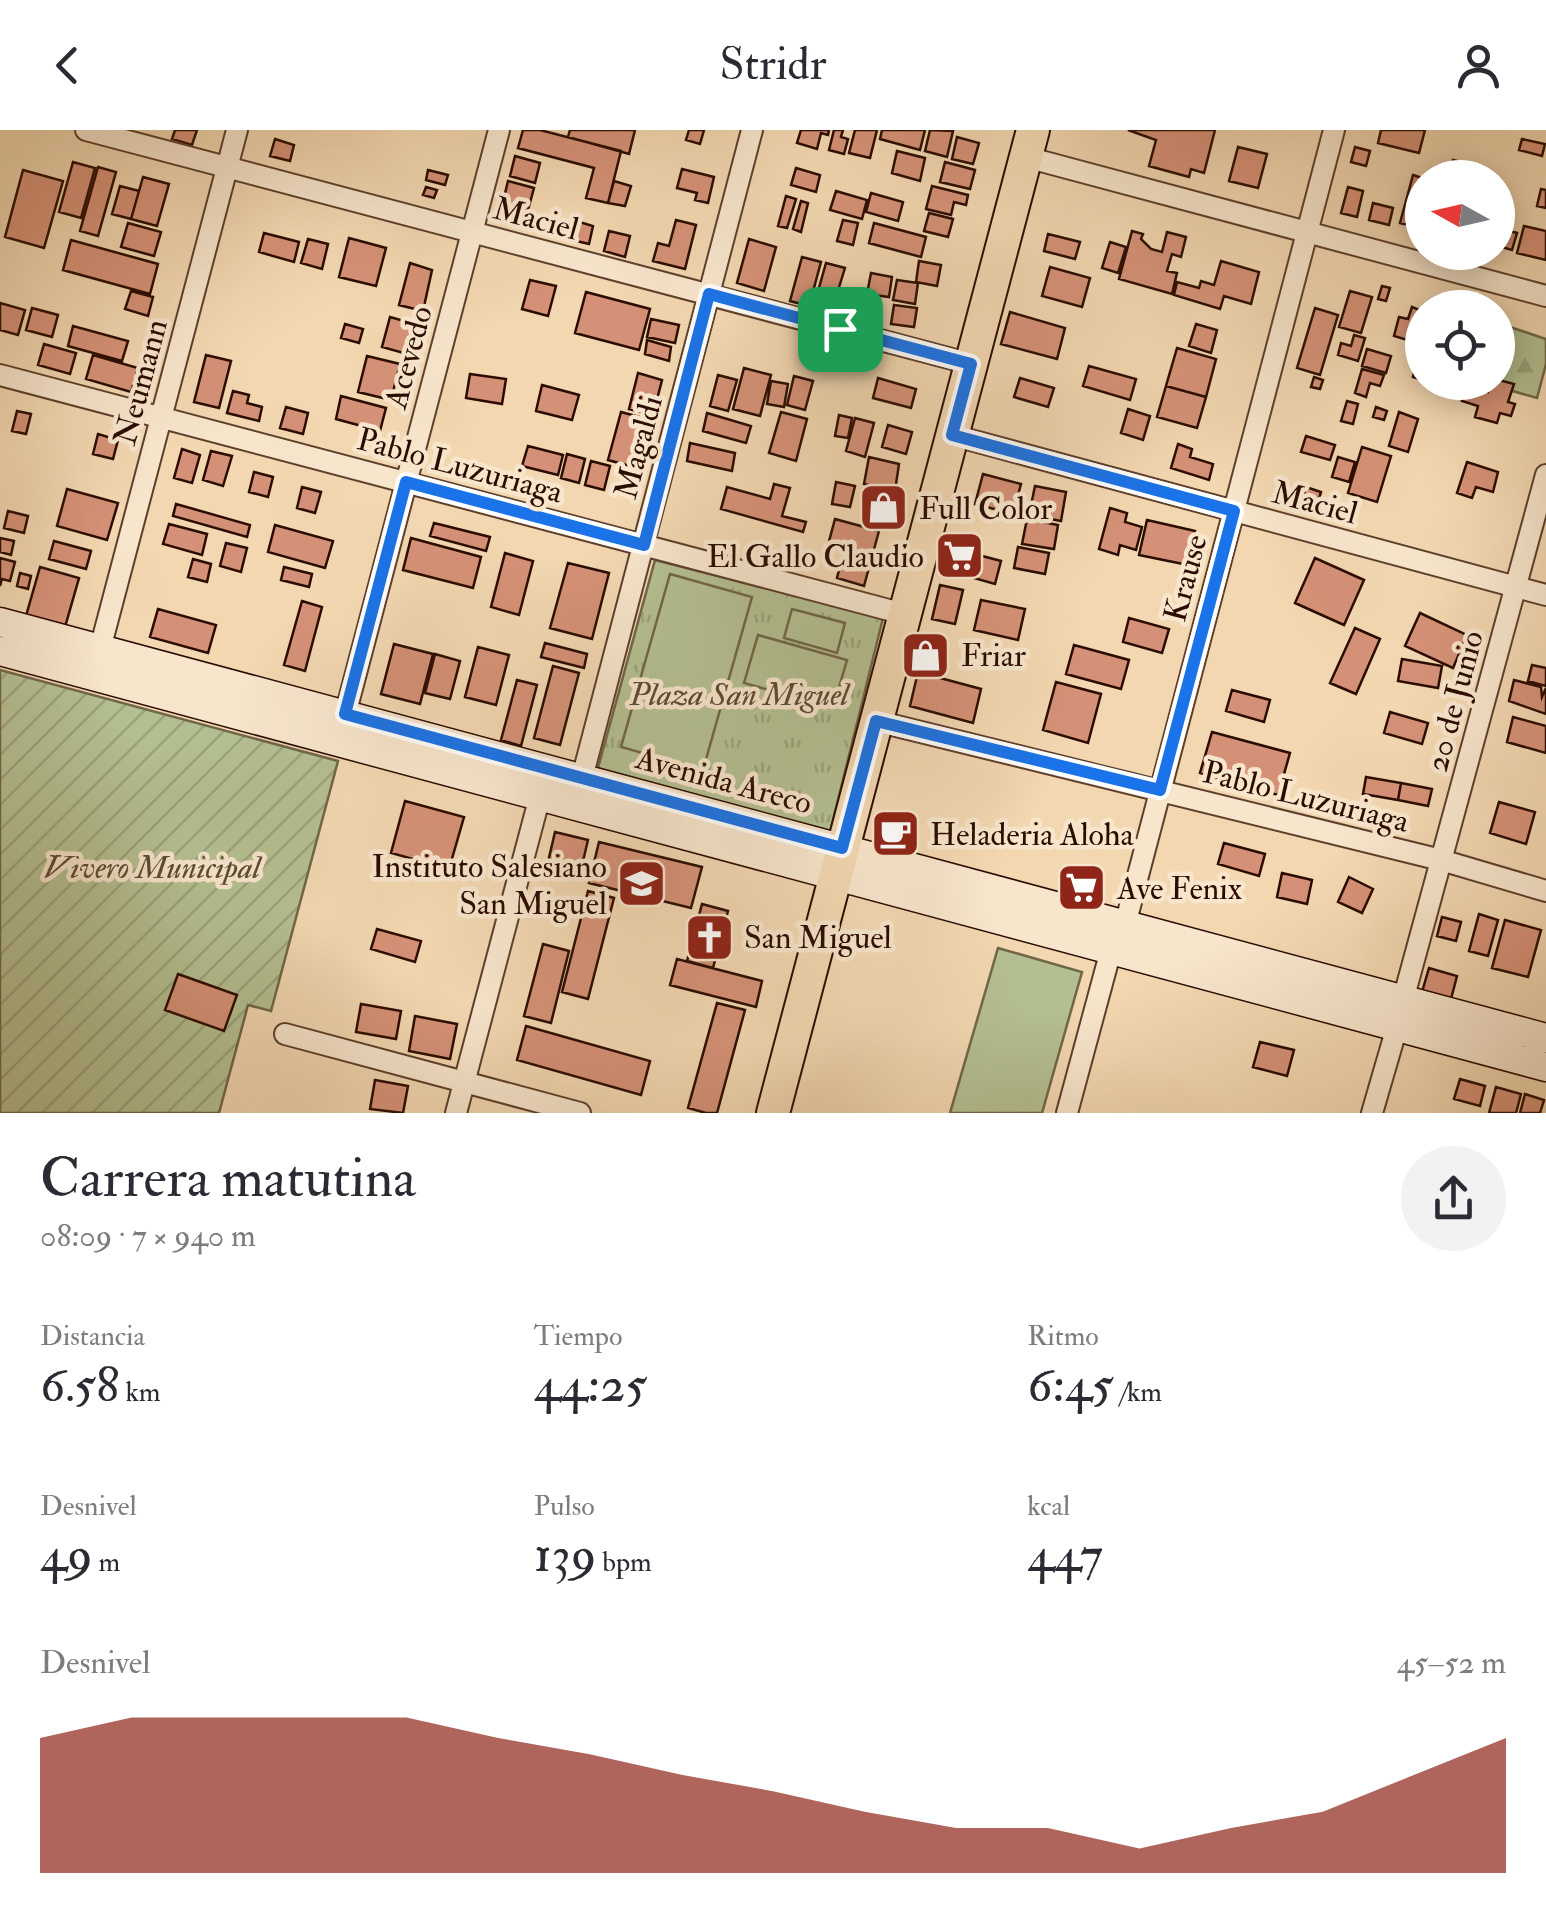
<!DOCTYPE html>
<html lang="es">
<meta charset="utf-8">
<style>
:root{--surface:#fff;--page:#f2f2f3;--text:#2b2b33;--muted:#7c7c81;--accent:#8f2418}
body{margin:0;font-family:"IM FELL Double Pica",serif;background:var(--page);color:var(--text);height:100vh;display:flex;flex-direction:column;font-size:38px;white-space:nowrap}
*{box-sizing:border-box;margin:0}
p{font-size:32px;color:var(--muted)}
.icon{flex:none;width:55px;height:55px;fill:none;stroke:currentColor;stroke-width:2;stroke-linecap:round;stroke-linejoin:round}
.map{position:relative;height:983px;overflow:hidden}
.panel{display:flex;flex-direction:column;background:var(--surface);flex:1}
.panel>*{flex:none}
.needle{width:65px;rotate:278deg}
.tools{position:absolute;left:1405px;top:30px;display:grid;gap:20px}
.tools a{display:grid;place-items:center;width:110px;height:110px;border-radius:50%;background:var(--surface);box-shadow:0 5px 25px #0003;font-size:50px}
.pin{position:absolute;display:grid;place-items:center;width:85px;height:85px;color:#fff;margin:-42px;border-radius:20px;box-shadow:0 5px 15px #0006}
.round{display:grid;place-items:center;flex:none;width:105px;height:105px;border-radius:52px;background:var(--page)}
.head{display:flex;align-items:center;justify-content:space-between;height:170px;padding:0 40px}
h1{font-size:55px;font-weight:600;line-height:75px}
.metrics{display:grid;grid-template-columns:repeat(3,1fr);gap:15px;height:170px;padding:10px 40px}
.metrics div{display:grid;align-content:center}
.metrics b{font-size:50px;font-weight:600}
.metrics small{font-size:28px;font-weight:400}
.metrics p{font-size:28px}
.chart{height:280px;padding:20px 40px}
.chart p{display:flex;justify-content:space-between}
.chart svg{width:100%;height:180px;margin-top:10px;fill:var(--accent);opacity:.7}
header{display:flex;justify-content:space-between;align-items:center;height:130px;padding:0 40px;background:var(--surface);font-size:45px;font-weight:600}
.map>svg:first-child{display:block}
.grass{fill:url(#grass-tufts);stroke:#706648;stroke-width:2.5}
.forest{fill:url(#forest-firs);stroke:#706648;stroke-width:2.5}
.garden{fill:url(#garden-furrows);stroke:#706648;stroke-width:2.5}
.pitch{fill:#b4bf91;stroke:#706648;stroke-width:2.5}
.building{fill:#d59177;stroke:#2b0c00;stroke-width:2.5}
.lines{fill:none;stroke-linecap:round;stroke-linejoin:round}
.street-casing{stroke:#5d3f2c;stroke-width:24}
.secondary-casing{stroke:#2b0c00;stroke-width:31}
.primary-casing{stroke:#2b0c00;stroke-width:36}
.street{stroke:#f7e5cc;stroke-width:20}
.secondary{stroke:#f7e5cc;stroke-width:28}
.primary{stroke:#f2d7b1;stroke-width:32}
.route-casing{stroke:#fff;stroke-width:20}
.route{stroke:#1a73e8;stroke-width:12}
.labels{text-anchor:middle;stroke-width:9;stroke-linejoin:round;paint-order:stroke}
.street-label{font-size:32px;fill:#2b0c00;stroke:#f7e5cc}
.poi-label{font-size:32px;fill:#2b0c00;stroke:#f7e5cc;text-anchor:start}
.park-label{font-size:32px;font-style:italic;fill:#5b4b33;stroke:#f7e5cc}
</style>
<header><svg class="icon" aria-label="back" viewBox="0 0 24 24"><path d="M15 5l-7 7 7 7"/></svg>Stridr<svg class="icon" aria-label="person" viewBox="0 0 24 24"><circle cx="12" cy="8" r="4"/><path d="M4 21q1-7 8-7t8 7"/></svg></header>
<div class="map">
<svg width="1546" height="983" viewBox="0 0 1546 983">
<defs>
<pattern id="grass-tufts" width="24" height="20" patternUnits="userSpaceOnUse" patternTransform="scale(2.5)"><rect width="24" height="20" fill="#b4bf91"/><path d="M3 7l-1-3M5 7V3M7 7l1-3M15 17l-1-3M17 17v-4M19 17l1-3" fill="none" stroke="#9ba37b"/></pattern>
<pattern id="forest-firs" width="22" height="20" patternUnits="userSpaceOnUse" patternTransform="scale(2.5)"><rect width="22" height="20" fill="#b4bf91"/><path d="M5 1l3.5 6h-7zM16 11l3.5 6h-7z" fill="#9ba37b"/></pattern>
<pattern id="garden-furrows" width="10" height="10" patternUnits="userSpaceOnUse" patternTransform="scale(2.5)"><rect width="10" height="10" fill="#b4bf91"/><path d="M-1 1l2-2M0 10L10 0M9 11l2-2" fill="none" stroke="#9ba37b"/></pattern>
</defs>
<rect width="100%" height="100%" fill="#f2d7b1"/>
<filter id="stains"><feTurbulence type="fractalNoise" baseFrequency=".002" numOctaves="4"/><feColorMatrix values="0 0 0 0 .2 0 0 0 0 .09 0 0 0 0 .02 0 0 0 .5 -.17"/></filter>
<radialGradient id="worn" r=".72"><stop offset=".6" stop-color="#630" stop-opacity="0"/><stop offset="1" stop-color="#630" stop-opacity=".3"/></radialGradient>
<!-- grass -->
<path class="grass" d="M655,430L883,488L830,702L598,638Z"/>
<!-- forest -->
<path class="forest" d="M1498,193L1546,209V234L1537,268L1485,253L1498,252Z"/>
<!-- garden -->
<path class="garden" d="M0,540L338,631L271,881L248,875L219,983H0Z"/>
<!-- pitch -->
<path class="pitch" d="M670,444L752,467L703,640L621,617Z
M792,479L845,493L837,523L784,508Z
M758,505L847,530L833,578L744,553Z
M998,818L1082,842L1042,983H950Z"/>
<!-- building -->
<path class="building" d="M175,0H197L192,15L172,9Z
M523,0H540L621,21L608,73L586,68L594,38L518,18Z
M570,0H635L629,24L568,7Z
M689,0H704L700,14L686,10Z
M801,0H829L828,5L821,3L817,19L797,13Z
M834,0H843L841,7L848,9L844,24L829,20Z
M855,0H877L870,28L849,23Z
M882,0H925L920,20L880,9Z
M930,0L953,1L947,27L925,21Z
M1128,0H1215L1204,43L1191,39L1189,47L1149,36L1156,10Z
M1381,0H1425L1419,23L1378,13Z
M957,7L979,13L973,34L952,29Z
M275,9L294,15L290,31L270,26Z
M1522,9L1545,14L1542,26L1519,20Z
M1238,17L1267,24L1258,58L1229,51Z
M1355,17L1370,21L1366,36L1351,32Z
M897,21L925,28L920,51L892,43Z
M515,26L540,33L535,53L510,46Z
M1453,30L1476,36L1473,48H1449Z
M73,32L95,38L81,88L59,82Z
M945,32L975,40L970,59L940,52Z
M98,37L116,42L98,106L80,101Z
M796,38L820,45L816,62L791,55Z
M682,39L714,47L708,73L695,70L697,63L677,58Z
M23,40L63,51L44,118L5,107Z
M428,40L448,45L445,55L426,50Z
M1413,45L1422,48V98L1400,93Z
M143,47L169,54L157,96L131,89Z
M508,51L534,58L525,91L500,84Z
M614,51L631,56L625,76L608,73Z
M120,56L139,61L131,89L112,84Z
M932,56L968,65L966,75L954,72L951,85L926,79Z
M426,57L437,60L434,68L423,65Z
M1348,57L1363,61L1357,87L1341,83Z
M1541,59L1546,60V78L1537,76Z
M836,61L867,70L862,89L830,80Z
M871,63L903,72L898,91L866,82Z
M786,66L796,69L787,98L778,96Z
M801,71L808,73L801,102L793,99Z
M1373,73L1393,78L1389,95L1369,90Z
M929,83L953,89L948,107L924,101Z
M573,90L593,96L589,114L568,109Z
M676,90L696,95L685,139L653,131L658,113L669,116Z
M843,90L858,93L853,115L837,111Z
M128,93L161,102L154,126L121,117Z
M874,93L926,107L921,127L869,113Z
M1524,96L1546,101V130L1517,123Z
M1498,98L1517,103L1512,120L1498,116Z
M609,101L630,106L625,127L604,121Z
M1132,101L1143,104L1141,109L1151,119L1162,122L1167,102L1186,107L1181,127L1172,124L1167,141L1177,143L1172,164L1119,149Z
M264,103L299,112L294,132L259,122Z
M1048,104L1080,112L1075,129L1044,121Z
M349,108L386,118L376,156L339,147Z
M308,109L328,114L322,139L301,133Z
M749,109L776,117L764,161L737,153Z
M71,110L158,134L150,164L63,140Z
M1110,112L1126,117L1118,143L1102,138Z
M802,127L821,132L809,176L790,171Z
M919,131L941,135L937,156L916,152Z
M1221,131L1259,142L1251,174L1224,166L1220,179L1174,165L1177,152L1199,158L1201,151L1214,155Z
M410,133L432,140L423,181L399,175Z
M826,133L845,138L835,170L817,165Z
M1050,137L1090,148L1082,177L1042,166Z
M871,143L892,147L889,167L867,164Z
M530,150L556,156L548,186L522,179Z
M897,150L918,153L915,174L893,170Z
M1382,156L1390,158L1386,171L1378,169Z
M131,161L153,167L148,186L125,179Z
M1350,161L1372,167L1361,203L1339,197Z
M586,162L650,179L639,220L575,203Z
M0,173L25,180L18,205L0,200Z
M894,175L917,178L914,197L891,194Z
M1412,177L1422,181L1417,213L1394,206L1399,187L1408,189Z
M32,178L58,185L52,207L26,200Z
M1315,178L1338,185L1320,245L1297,238Z
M1010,182L1065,198L1057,229L1001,214Z
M390,187L415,194L407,224L382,217Z
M651,189L679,195L675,213L647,207Z
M345,194L363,199L359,213L341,208Z
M1196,194L1217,200L1211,223L1189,216Z
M73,196L128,211L122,231L68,216Z
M1422,204V250L1413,247Z
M1354,205L1365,208L1358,231L1338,225L1341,213L1351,216Z
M647,210L671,217L669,231L645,224Z
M44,214L76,223L70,244L38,235Z
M1177,218L1216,229L1206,267L1166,256Z
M1367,219L1391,226L1386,243L1362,236Z
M93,225L138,238L131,262L86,249Z
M206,225L231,231L219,278L194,272Z
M367,226L400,234L391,270L358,262Z
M1089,236L1136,249L1130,270L1083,256Z
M744,238L771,245L760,286L733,279Z
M1362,239L1384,245L1380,256L1370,253L1366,267L1355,263Z
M638,243L662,250L653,285L629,279Z
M470,244L506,249L502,274L466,268Z
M718,245L737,250L728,281L710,276Z
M794,246L813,251L805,280L787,275Z
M1314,247L1323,250L1320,259L1311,257Z
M878,248L916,259L911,278L873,268Z
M1020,248L1054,258L1048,277L1014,267Z
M1499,250L1514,254L1508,272L1515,274L1511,286L1500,283L1497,293L1475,287L1478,276L1462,271L1467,255L1488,262L1491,252Z
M771,251L788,254L784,277L767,274Z
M542,255L579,265L572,290L536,281Z
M1166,256L1206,267L1197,298L1157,287Z
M233,261L249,265L247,273L262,277L259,291L227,283Z
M341,266L386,278L380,301L336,289Z
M1347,271L1358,274L1353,294L1341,291Z
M286,277L308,283L303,304L280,298Z
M1376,277L1387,281L1384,290L1373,287Z
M1128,279L1150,286L1143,310L1121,303Z
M17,281L31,284L26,304L12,301Z
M621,282L654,291L641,339L608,330Z
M781,282L807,289L796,331L769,323Z
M1399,282L1418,289L1408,322L1389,316Z
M707,283L751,296L746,313L703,301Z
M839,285L852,288L848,308L835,306Z
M855,288L874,293L865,327L846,321Z
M888,295L912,302L906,324L882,317Z
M98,304L118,310L113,329L93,324Z
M1306,306L1335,315L1330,330L1301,322Z
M690,313L735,323L732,341L687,331Z
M1178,314L1192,319L1190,327L1213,334L1209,350L1171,338Z
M528,316L563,325L558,345L522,336Z
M1362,317L1391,326L1377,372L1348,363Z
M182,319L200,325L192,353L174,348Z
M211,321L232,326L223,356L203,350Z
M567,324L585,329L579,353L561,348Z
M869,327L899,334L895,361L864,354Z
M1338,327L1355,332L1349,352L1332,347Z
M591,331L610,336L604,360L585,355Z
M1467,332L1498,342L1493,362L1476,357L1472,368L1457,363Z
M254,342L273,347L268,367L249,362Z
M983,344L1021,354L1013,384L975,374Z
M836,352L855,356L850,377L832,374Z
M774,354L790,358L782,386L806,392L803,402L721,379L727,357L770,369Z
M1035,356L1066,362L1061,391L1029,385Z
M302,357L321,362L315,383L297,378Z
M1306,357L1321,362L1316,378L1301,374Z
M67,359L118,373L107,410L57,396Z
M864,363L886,367L883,381L862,377Z
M176,374L250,395L247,407L173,386Z
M1110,378L1127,383L1125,392L1142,397L1136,420L1120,415L1118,425L1099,419Z
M8,381L28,386L24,403L4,398Z
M835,389L879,401L864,456L837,448L844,420L828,415Z
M1027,389L1058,395L1054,419L1022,414Z
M1147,390L1195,401L1188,435L1139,425Z
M434,393L490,407L486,421L430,406Z
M169,394L207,404L202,425L163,414Z
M275,395L333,411L325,438L268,422Z
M0,408L14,411L11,425L0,422Z
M411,408L481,427L473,458L403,440Z
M54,411L91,421L86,439L49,429Z
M226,413L247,418L241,442L220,436Z
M1018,417L1049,423L1045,444L1014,438Z
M956,419L1001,431L995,454L949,441Z
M505,423L533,431L519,485L491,477Z
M0,428L15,432L10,451L2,449L0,456Z
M1315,428L1364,450L1344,495L1295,473Z
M193,429L211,434L207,452L188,447Z
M568,433L609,443L592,509L550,498Z
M40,437L79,448L65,497L26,486Z
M284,437L312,444L309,457L281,450Z
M20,443L31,446L28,459L17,456Z
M940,455L963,460L955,494L932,489Z
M981,470L1025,479L1018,510L974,500Z
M302,471L322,477L305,541L284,535Z
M158,479L216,495L208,523L150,507Z
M1420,483L1467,505L1453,538L1405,516Z
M1129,488L1169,499L1162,523L1123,512Z
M1355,498L1380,509L1356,564L1330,553Z
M545,513L587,524L584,538L541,527Z
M394,514L433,524L420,574L381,564Z
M1074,515L1129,530L1121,559L1066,544Z
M478,517L509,525L496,575L465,567Z
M435,524L460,531L450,569L425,563Z
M1402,529L1442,536L1438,558L1398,551Z
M1532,535L1546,538V556L1528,551Z
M553,536L579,543L560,615L534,608Z
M918,542L981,559L973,593L910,576Z
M517,550L537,555L521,616L501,610Z
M1514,550L1541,557L1542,567L1546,558V584L1509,571Z
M1056,552L1101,564L1088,613L1043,600Z
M1232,560L1270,570L1264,592L1226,581Z
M1390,582L1428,593L1422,614L1384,603Z
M1513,587L1546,596V623L1507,612Z
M1212,602L1290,623L1278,665L1200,643Z
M1366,647L1401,653L1398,670L1363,664Z
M1401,653L1432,659L1428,676L1398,670Z
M405,671L464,687L449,739L391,723Z
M1499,672L1535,682L1526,714L1490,703Z
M555,702L588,710L580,744L547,736Z
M599,712L702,737L691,778L589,753Z
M1224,713L1265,724L1259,746L1218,734Z
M1282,743L1312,750L1307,774L1277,767Z
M1349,747L1373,759L1362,783L1338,772Z
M588,761L614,768L588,869L562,862Z
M702,774L728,781L713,838L687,831Z
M1479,784L1498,790L1488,826L1469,821Z
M1442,787L1461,792L1456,811L1437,806Z
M1505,790L1541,800L1528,847L1492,838Z
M377,799L421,811L415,832L371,819Z
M543,814L569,821L551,893L524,886Z
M677,829L762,851L756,877L670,855Z
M1429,838L1457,846L1451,869L1422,862Z
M178,844L237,865L224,901L165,880Z
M717,873L745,880L717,983H706L688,978Z
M361,874L401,881L396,909L356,902Z
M415,886L457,894L450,929L409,921Z
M526,896L650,931L641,965L517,930Z
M1260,912L1294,920L1287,946L1253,937Z
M1460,949L1485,956L1480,976L1454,969Z
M375,950L408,956L403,983L370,979Z
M1496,957L1521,964L1516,983H1489Z
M1525,964L1544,970L1540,983H1520Z"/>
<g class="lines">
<defs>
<path id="street" d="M86,0L971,234
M1026,27L1546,166
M0,245L904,484
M952,305L1546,465
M100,519L237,0
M345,585L499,0
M876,591L1441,730L1546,761
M582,648L752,0
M1125,795L1334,0
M1403,870L1546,345
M285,904L580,983
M456,983L540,666
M1067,983L1111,820
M1372,983L1397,897"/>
<path id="secondary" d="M0,492L1546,908
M0,521L1546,937"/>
<path id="primary" d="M773,983L1033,0"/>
</defs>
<!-- street casing -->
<use href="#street" class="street-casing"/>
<!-- secondary casing -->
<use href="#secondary" class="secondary-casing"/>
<!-- primary casing -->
<use href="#primary" class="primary-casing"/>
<!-- street -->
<use href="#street" class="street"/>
<!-- secondary -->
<use href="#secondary" class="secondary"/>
<!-- primary -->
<use href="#primary" class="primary"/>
</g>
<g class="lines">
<defs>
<path id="route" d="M709,164L971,234L952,305L1234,381L1160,660L876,591L842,718L345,584L406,352L644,415Z"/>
</defs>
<!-- route casing -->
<use href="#route" class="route-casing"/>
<!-- route -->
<use href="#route" class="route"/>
</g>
<!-- icons -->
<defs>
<symbol id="shop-square" viewBox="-11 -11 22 22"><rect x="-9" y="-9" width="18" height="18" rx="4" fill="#8f2418" stroke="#f7e5cc"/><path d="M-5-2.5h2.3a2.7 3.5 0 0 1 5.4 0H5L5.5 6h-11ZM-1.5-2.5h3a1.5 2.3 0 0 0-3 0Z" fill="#fff"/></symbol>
<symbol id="supermarket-square" viewBox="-11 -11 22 22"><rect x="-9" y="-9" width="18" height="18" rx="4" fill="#8f2418" stroke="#f7e5cc"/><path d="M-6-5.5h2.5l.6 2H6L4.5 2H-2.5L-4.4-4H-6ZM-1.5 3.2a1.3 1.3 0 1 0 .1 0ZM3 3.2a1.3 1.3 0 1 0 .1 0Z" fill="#fff"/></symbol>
<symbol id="cafe-square" viewBox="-11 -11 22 22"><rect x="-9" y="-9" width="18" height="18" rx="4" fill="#8f2418" stroke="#f7e5cc"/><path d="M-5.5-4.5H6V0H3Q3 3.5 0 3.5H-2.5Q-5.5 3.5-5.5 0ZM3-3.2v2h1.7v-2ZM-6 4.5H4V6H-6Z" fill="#fff"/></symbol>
<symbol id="school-square" viewBox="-11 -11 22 22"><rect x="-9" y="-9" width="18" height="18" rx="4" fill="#8f2418" stroke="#f7e5cc"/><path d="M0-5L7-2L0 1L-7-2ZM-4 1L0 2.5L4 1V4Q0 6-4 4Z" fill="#fff"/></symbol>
<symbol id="church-square" viewBox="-11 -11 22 22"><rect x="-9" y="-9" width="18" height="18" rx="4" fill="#8f2418" stroke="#f7e5cc"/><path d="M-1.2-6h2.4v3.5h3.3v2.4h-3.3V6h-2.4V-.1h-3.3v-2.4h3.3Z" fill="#fff"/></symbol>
</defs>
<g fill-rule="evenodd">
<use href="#shop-square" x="856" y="350" width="55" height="55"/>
<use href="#supermarket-square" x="932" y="398" width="55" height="55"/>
<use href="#shop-square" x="898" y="498" width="55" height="55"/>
<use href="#cafe-square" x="868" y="676" width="55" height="55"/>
<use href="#school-square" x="614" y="726" width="55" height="55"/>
<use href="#supermarket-square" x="1054" y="730" width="55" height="55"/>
<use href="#church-square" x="682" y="780" width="55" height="55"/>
</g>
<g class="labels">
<!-- street labels -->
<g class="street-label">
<text transform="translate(536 88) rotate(15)" y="11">Maciel</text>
<text transform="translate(408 227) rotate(-75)" y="11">Acevedo</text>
<text transform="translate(140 252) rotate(-75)" y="11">Neumann</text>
<text transform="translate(638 317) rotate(-75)" y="11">Magaldi</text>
<text transform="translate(460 335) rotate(15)" y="11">Pablo Luzuriaga</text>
<text transform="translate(1315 372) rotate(15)" y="11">Maciel</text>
<text transform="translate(1185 448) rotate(-75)" y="11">Krause</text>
<text transform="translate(1454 571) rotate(-75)" y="11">20 de Junio</text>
<text transform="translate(724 650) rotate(15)" y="11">Avenida Areco</text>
<text transform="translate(1306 666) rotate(14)" y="11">Pablo Luzuriaga</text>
</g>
<!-- poi labels -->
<g class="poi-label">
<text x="919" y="389">Full Color</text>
<text x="924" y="437" text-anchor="end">El Gallo Claudio</text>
<text x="961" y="536">Friar</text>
<text x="930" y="715">Heladeria Aloha</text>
<text x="607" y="747" text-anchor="end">Instituto Salesiano<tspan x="607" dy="37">San Miguel</tspan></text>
<text x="1117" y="769">Ave Fenix</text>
<text x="744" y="818">San Miguel</text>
</g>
<!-- park labels -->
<g class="park-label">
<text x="739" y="575">Plaza San Miguel</text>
<text x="152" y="748">Vivero Municipal</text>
</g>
</g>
<rect width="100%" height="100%" filter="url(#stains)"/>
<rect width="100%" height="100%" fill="url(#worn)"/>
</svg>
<div class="tools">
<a><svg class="needle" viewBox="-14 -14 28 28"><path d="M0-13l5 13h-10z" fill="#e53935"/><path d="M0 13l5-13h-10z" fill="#7c7c81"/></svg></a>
<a><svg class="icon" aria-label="locate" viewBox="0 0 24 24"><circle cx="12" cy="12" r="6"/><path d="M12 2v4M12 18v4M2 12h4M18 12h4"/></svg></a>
</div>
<div class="pin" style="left:840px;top:199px;background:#1e9e55"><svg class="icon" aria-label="arrive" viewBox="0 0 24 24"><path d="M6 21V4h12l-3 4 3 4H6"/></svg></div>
</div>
<section class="panel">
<div class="head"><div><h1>Carrera matutina</h1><p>08:09 · 7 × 940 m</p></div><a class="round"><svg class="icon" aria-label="share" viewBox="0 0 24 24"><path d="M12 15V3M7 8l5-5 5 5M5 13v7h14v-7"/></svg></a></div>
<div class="metrics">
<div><p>Distancia</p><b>6.58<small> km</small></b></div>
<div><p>Tiempo</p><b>44:25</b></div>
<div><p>Ritmo</p><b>6:45<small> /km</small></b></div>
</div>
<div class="metrics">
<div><p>Desnivel</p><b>49<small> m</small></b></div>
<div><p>Pulso</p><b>139<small> bpm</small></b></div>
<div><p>kcal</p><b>447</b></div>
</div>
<div class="chart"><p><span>Desnivel</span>45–52 m</p>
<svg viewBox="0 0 160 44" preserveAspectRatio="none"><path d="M0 44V11L10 6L20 6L30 6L40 6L50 11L60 15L70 20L80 24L90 29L100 33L110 33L120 38L130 33L140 29L150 20L160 11V44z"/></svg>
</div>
</section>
